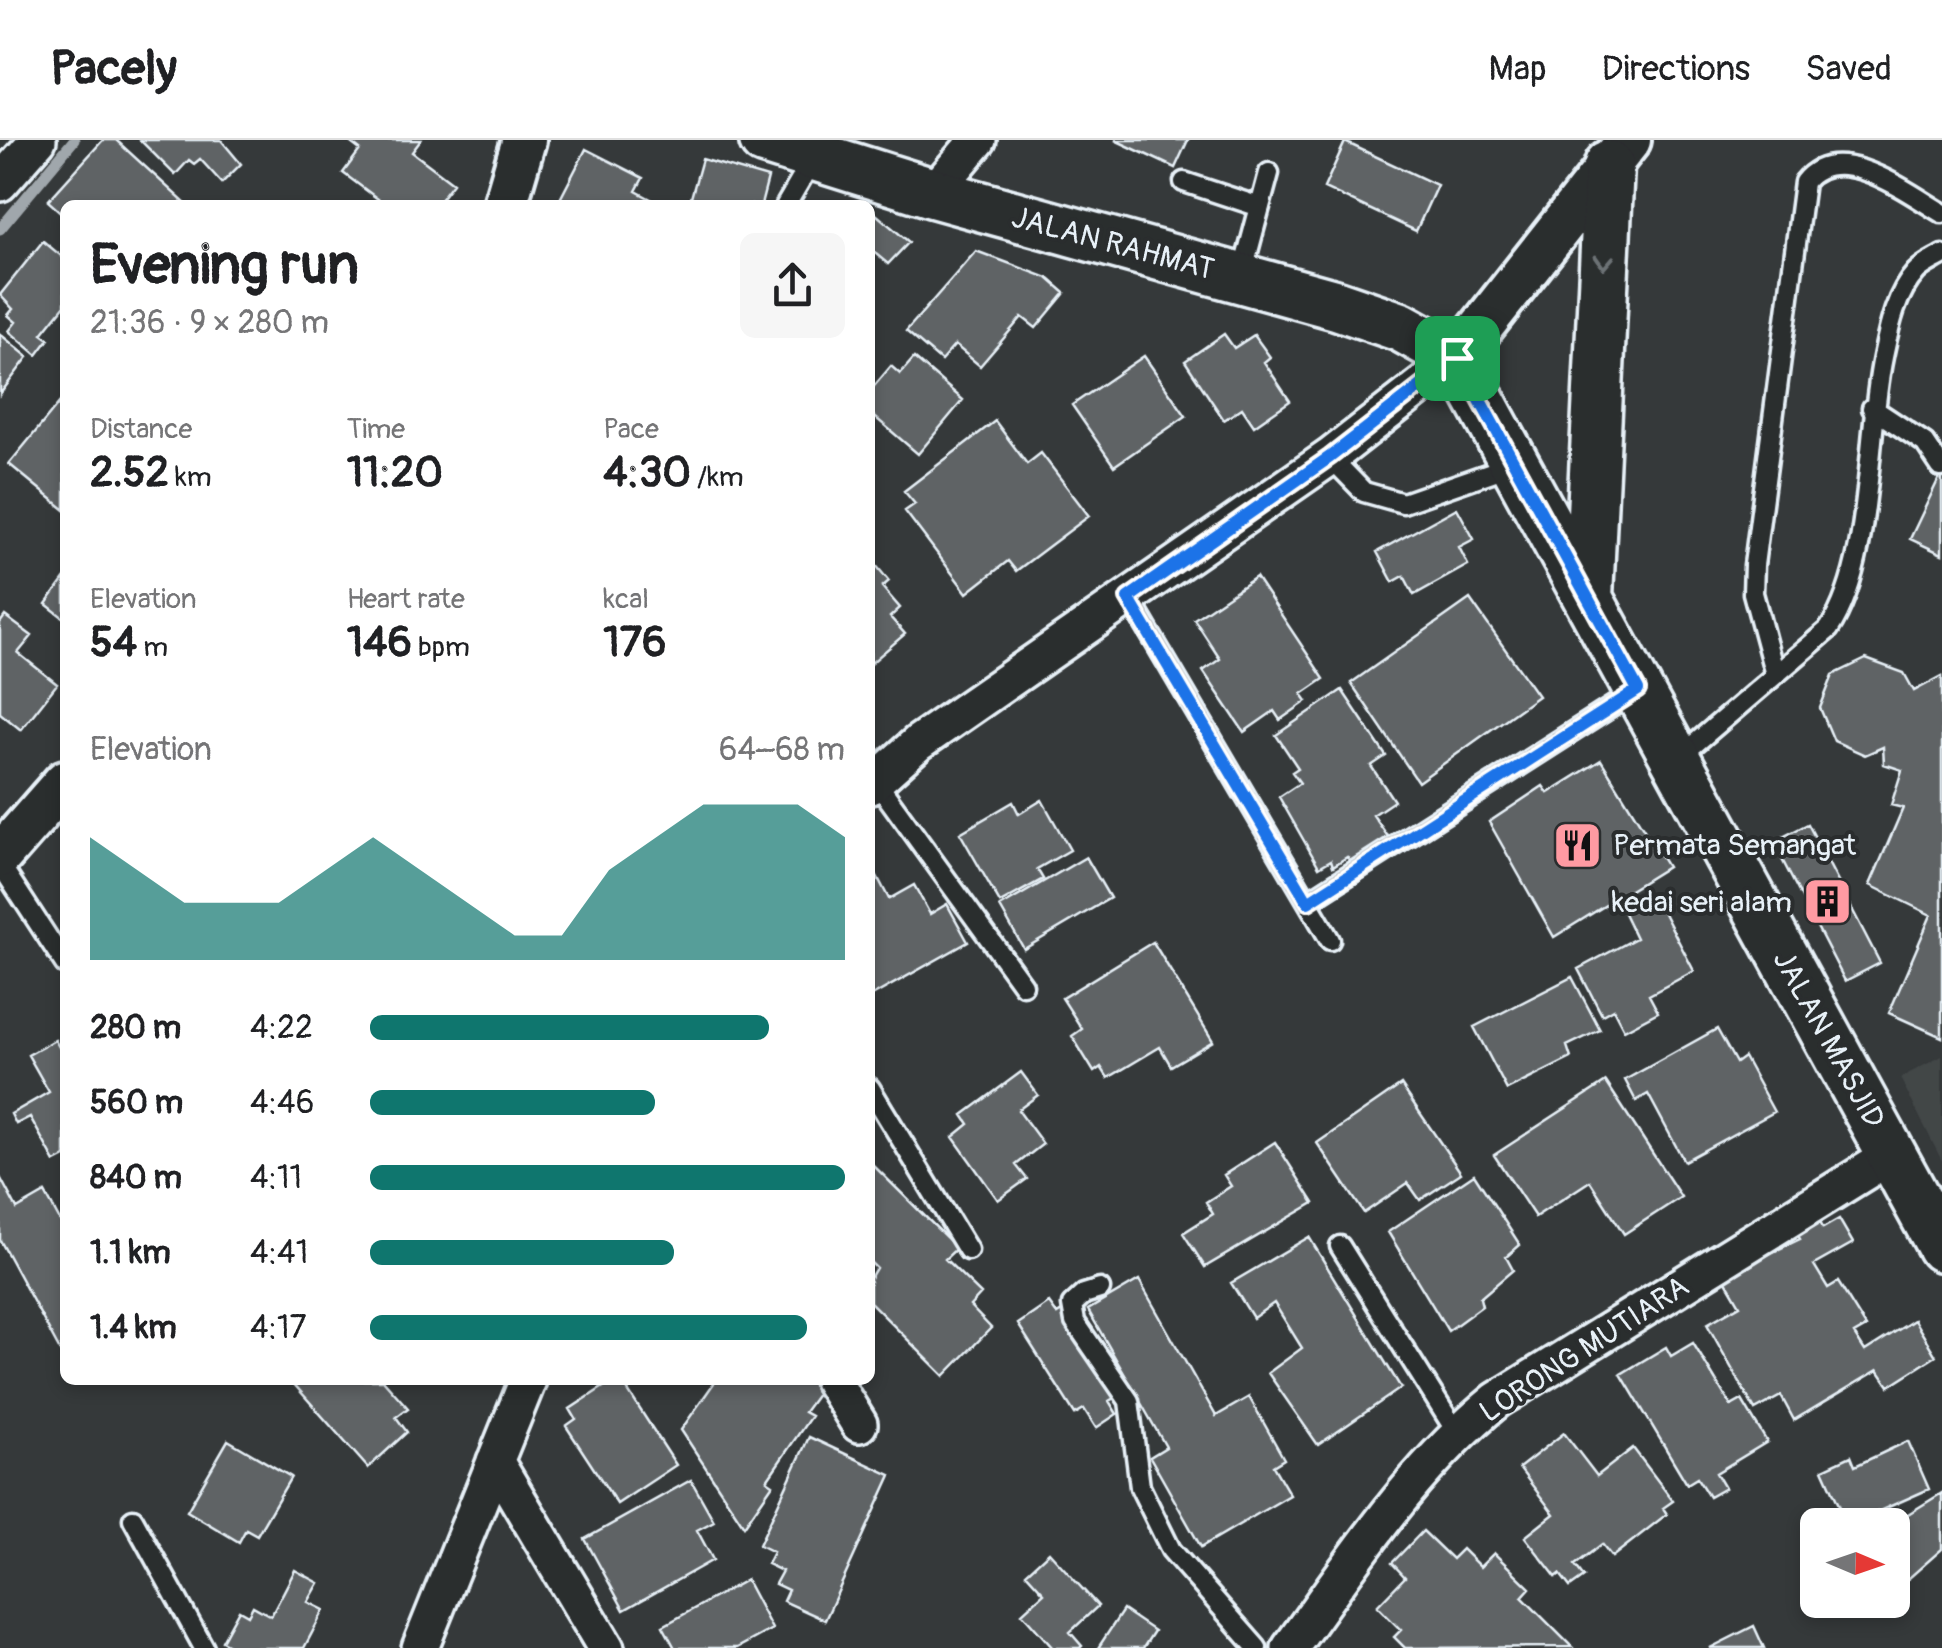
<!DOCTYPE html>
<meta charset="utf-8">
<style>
:root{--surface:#fff;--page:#f6f6f6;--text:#202124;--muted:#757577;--line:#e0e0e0;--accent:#0f766e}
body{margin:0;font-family:Pangolin,sans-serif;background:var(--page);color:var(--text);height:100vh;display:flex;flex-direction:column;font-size:38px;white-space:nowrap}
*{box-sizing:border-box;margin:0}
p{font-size:32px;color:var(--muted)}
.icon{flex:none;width:55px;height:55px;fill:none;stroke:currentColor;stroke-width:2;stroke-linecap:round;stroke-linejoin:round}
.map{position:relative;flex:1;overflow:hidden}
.drawer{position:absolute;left:60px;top:60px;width:815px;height:1185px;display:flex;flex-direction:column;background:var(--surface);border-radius:15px;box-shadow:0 5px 15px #0003}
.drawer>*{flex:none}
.needle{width:65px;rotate:92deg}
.fabs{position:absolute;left:1800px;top:1368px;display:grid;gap:20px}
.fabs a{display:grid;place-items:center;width:110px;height:110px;border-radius:15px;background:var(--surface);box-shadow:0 5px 15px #0003;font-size:50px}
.pin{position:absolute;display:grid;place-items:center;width:85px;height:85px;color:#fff;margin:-42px;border-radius:20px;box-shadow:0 5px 15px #0006}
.round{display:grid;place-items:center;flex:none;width:105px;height:105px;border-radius:15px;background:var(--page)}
.headline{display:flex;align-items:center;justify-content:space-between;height:170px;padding:0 30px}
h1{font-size:55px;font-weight:800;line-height:75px}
.stats{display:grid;grid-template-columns:repeat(3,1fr);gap:15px;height:170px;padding:10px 30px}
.stats div{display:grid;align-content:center}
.stats b{font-size:42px;font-weight:800}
.stats small{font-size:28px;font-weight:400}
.stats p{font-size:28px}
.chart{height:280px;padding:20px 30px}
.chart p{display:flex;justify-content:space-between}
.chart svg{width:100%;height:180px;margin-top:10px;fill:var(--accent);opacity:.7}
ul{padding:0 30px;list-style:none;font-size:32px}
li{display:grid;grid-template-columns:160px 120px 1fr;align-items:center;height:75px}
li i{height:25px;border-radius:12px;background:var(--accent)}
header{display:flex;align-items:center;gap:60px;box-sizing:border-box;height:140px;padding:0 50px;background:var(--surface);border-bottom:2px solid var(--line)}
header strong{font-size:48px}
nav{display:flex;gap:55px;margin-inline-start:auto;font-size:35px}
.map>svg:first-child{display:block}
.built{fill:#424647}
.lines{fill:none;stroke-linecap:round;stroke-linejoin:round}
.stream{stroke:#a0a7ac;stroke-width:11}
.building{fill:#5f6365;stroke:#e8f1f8;stroke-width:2.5}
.service-casing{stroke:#e8f1f8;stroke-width:25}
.minor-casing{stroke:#e8f1f8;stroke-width:42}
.tertiary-casing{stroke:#e8f1f8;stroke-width:50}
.secondary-casing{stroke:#e8f1f8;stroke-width:55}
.service{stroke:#2a2d2e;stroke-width:18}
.minor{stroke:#2a2d2e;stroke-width:35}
.tertiary{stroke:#2a2d2e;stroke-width:42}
.secondary{stroke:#2a2d2e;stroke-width:48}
.oneway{stroke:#6c7275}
.route-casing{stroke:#fff;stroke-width:20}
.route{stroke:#1a73e8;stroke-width:12}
.labels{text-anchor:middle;stroke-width:8;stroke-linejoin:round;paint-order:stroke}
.street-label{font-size:30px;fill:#e8f1f8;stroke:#2a2d2e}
.poi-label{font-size:30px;fill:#e8f1f8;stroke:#2a2d2e;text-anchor:start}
</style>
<header>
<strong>Pacely</strong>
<nav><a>Map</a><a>Directions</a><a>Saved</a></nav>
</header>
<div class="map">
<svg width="1942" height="1508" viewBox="0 0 1942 1508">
<rect width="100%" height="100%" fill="#35393a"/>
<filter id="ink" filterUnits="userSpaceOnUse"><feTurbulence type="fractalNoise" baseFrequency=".01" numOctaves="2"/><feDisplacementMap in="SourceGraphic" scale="20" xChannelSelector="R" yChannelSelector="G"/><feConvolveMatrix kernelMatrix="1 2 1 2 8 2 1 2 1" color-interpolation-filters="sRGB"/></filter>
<g filter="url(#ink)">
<!-- built -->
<path class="built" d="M1942,916V1021L1900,938Z"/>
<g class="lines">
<!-- stream -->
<path class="stream" d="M0,89L74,0"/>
</g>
<!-- building -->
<path class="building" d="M103,0H116L187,65H65V76L48,61Z
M140,0H221L241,24L222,43L200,19L194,24L189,20L175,35Z
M347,0H421L412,12L453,43L436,65H386L343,33L360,10Z
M1115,0H1188L1175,28Z
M1345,2L1437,45L1416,91L1324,48Z
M586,9L643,38L636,51L662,65H557Z
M702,19L768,38L761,65H689Z
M870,69L909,102L888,124L870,109Z
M43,101L65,119V165L42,194L49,199L37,215L9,191L16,182L8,175L13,169L0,155Z
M976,111L1048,138L1065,153L1036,188L1022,177L980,226L955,205L941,221L906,191Z
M0,194L28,217L0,254Z
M1224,194L1234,208L1254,195L1270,217L1264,222L1290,261L1254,286L1242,268L1224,280L1185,221Z
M1144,216L1186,276L1114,326L1072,265Z
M914,218L963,260L918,314L870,273V251L891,226L900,234Z
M65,256V370L9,324Z
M995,281L1027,324L1041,313L1089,376L1016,431L1008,421L967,453L905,371L915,364L904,351Z
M1942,332V414L1910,399Z
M1457,368L1474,399L1459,407L1468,425L1414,455L1404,436L1393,442L1377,412Z
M870,418L889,441L882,447L900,468L890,477L905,494L870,524Z
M1256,437L1324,539L1302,554L1307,561L1280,580L1274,571L1244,592L1203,531L1220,519L1194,479Z
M65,438V479L46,464Z
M1470,459L1538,556L1418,642L1351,543Z
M5,476L32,496L18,513L57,544L21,590L0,573V483Z
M1866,519L1904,533L1914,551L1942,536V897L1889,873L1931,775L1870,745L1903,668L1891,665L1902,630L1884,624L1883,607L1865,615L1834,601L1820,568L1833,535Z
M1342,550L1386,616L1371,626L1394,661L1373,675L1391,701L1354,726L1347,717L1333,726L1331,720L1319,727L1279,657L1300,643L1292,632L1298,628L1276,595Z
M1601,620L1667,727L1554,797L1489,682L1543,646L1548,653Z
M1042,660L1070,710L1037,729L1043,739L1000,763L960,693L1013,662L1019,674Z
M1808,684L1880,823L1845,841L1773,702Z
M1086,717L1110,758L1024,809L1000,767Z
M876,734L889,759L914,745L930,774L947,764L968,802L870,857V738Z
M1654,754L1694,831L1649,855L1658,872L1624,890L1613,869L1602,875L1578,829L1636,798L1623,771Z
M1153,802L1213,901L1171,926L1160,907L1108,938L1101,927L1094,932L1072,896L1082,889L1062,858Z
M1572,837L1600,890L1567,906L1571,918L1507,950L1474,887Z
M1717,889L1736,923L1744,917L1774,972L1684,1021L1648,954L1636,961L1625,940Z
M55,900L65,918V1017L55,1022L30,977L16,984L11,974L49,952L28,915Z
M1021,932L1038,955L1018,970L1043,1004L1016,1025L1027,1039L998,1060L953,997L969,984L963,975Z
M1606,942L1681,1057L1624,1094L1590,1041L1535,1077L1494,1015Z
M1401,945L1461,1033L1420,1060L1408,1043L1364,1073L1317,1003Z
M1275,1002L1314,1063L1205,1127L1183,1093L1213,1074L1206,1062L1231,1046L1224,1035Z
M870,1022L957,1108L945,1119L981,1154L970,1166L991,1188L944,1236L870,1162V1138L876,1128L870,1122Z
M1474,1034L1520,1105L1506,1117L1513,1130L1480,1158L1482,1166L1448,1191L1388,1092Z
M0,1037L17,1069L45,1053L65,1090V1220L0,1100Z
M1818,1078L1823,1088L1839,1079L1853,1103L1814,1125L1828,1148L1838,1142L1866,1187L1854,1194L1865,1211L1914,1180L1936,1216L1889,1246L1878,1230L1794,1280L1781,1256L1755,1270L1707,1184L1740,1165L1723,1136L1800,1099L1795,1091Z
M1309,1097L1401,1248L1318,1305L1268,1233L1302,1208L1274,1163L1253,1178L1231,1143Z
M1139,1140L1216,1276L1249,1257L1284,1319L1273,1326L1290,1355L1201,1407L1150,1317L1166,1307L1088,1170Z
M1049,1163L1057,1174L1062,1171L1116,1257L1109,1261L1117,1274L1096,1288L1084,1269L1075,1274L1018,1184Z
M1693,1203L1731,1266L1742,1260L1767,1302L1716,1333L1725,1348L1709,1357L1697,1338L1687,1344L1621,1234L1666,1207L1671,1216Z
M296,1240H383L408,1268L396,1277L407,1292L368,1328L293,1243Z
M614,1240H621L676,1325L617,1364L566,1286L576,1279L570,1269Z
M716,1240H813L823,1246L804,1272L811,1276L767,1340L773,1344L744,1386L681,1290Z
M1564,1293L1597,1336L1633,1308L1673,1361L1663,1368L1667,1374L1612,1417L1602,1404L1575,1425L1584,1437L1570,1447L1560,1434L1556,1437L1525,1397L1554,1374L1519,1328Z
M809,1297L891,1335L825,1480L783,1461L788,1450L775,1444L782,1431L767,1424L773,1412L759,1405Z
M228,1300L291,1337L257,1395L246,1389L239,1402L187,1371Z
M1908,1301L1929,1349L1848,1385L1823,1329L1851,1316L1855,1326Z
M691,1340L714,1381L697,1390L713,1420L624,1470L585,1399Z
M1942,1353V1409L1892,1453V1385H1874L1892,1374L1895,1382Z
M1423,1391L1452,1419L1462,1409L1480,1427L1494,1413L1530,1448L1522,1457L1572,1507L1405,1508L1394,1497L1401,1490L1377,1466L1405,1437L1392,1423Z
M1049,1412L1098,1466L1070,1492L1082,1506L1080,1508H1053L1022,1473L1044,1453L1026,1433Z
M295,1430L319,1443L308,1462L324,1470L304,1508H234L222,1501L239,1470L248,1475L253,1466L271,1476Z
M746,1440L772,1489L737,1508H675L663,1486Z
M1123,1470L1154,1491L1143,1508H1098Z
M1754,1486L1764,1508H1710Z"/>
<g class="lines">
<defs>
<path id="service" d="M1184,42L1260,67
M786,65L814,17
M1241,138L1269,33
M1872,268L1925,303L1941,327
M1330,317L1364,352L1403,363L1512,325
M1129,458L1330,800
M1775,535L1753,453L1754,425L1804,42C1837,0 1904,50 1942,73
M1677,619L1829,489C1873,422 1866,298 1883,217C1889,188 1895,155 1916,132C1922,125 1934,120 1942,115
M875,640L1023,845
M0,724L65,824
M1308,761L1638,550
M870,948L968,1110
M1340,1106L1457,1293
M1100,1149L1084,1154L1072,1165L1075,1182L1129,1261L1140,1347L1171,1410L1257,1508
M133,1379L204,1508"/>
<path id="minor" d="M0,43L38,0
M933,53L978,0
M870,646L918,603L1330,317L1457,218
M832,1240L859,1284
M495,1321L606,1508
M420,1508L528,1240
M1290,1508C1356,1418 1410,1331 1497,1260L1892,1015"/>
<path id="tertiary" d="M505,65L524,0
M1457,218L1629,0
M0,716L65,642"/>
<path id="secondary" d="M764,0L933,53L1337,165L1401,187L1457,218L1942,1107
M1588,457L1609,25"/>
</defs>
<!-- service casing -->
<use href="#service" class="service-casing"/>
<!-- minor casing -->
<use href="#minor" class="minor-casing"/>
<!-- tertiary casing -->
<use href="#tertiary" class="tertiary-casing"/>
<!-- secondary casing -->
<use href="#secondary" class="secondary-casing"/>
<!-- service -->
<use href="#service" class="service"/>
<!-- minor -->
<use href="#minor" class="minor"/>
<!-- tertiary -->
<use href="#tertiary" class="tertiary"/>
<!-- secondary -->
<use href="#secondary" class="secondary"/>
</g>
<!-- one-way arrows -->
<defs><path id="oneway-chevron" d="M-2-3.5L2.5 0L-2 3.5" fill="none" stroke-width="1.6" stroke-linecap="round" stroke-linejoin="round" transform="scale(2.5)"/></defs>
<use class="oneway" href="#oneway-chevron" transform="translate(1604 122) rotate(93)"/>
</g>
<g class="lines" filter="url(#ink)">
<defs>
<path id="route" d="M1457,218L1638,550L1308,762L1128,458L1330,317Z"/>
</defs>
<!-- route casing -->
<use href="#route" class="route-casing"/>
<!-- route -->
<use href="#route" class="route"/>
</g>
<!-- icons -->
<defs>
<symbol id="restaurant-square" viewBox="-11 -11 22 22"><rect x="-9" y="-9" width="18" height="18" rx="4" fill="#ff9aa2" stroke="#2a2d2e"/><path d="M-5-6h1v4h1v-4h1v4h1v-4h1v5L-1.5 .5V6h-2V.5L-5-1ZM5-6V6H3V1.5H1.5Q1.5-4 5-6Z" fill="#111"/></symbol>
<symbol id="building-square" viewBox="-11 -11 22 22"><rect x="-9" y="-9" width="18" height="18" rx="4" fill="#ff9aa2" stroke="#2a2d2e"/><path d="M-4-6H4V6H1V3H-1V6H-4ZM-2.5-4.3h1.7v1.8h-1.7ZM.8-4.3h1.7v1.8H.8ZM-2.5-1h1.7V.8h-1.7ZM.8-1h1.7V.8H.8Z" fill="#111"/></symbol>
</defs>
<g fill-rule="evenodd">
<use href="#restaurant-square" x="1550" y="678" width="55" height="55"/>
<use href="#building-square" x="1800" y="734" width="55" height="55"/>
</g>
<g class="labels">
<!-- street labels -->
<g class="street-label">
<text transform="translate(1113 103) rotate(15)" y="10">JALAN RAHMAT</text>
<text transform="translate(1829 899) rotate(61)" y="10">JALAN MASJID</text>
<text transform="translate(1584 1209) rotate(-33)" y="10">LORONG MUTIARA</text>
</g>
<!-- poi labels -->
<g class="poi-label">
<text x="1613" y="715">Permata Semangat</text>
<text x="1792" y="772" text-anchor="end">kedai seri alam</text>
</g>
</g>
</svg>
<div class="fabs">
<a><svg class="needle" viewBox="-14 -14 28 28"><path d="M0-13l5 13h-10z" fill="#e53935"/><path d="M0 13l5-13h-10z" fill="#757577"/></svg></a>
</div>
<div class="pin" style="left:1457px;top:218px;background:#1e9e55"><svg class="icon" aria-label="arrive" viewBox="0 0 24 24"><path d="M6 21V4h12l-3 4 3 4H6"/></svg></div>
<section class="drawer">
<div class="headline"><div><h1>Evening run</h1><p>21:36 · 9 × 280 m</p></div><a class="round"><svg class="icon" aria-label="share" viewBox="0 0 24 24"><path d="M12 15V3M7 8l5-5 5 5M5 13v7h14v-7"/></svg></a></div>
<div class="stats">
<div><p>Distance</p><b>2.52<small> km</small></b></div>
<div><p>Time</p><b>11:20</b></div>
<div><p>Pace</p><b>4:30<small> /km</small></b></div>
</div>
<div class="stats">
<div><p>Elevation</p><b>54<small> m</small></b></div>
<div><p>Heart rate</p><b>146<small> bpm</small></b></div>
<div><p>kcal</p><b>176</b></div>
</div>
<div class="chart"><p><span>Elevation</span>64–68 m</p>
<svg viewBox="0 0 160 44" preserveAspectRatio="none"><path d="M0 44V14L10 22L20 30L30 30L40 30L50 22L60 14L70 22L80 30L90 38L100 38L110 22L120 14L130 6L140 6L150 6L160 14V44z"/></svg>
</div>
<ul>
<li><b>280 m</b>4:22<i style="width:84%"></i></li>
<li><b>560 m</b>4:46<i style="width:60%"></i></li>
<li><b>840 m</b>4:11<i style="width:100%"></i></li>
<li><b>1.1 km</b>4:41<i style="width:64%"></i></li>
<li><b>1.4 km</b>4:17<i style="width:92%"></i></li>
</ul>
</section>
</div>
